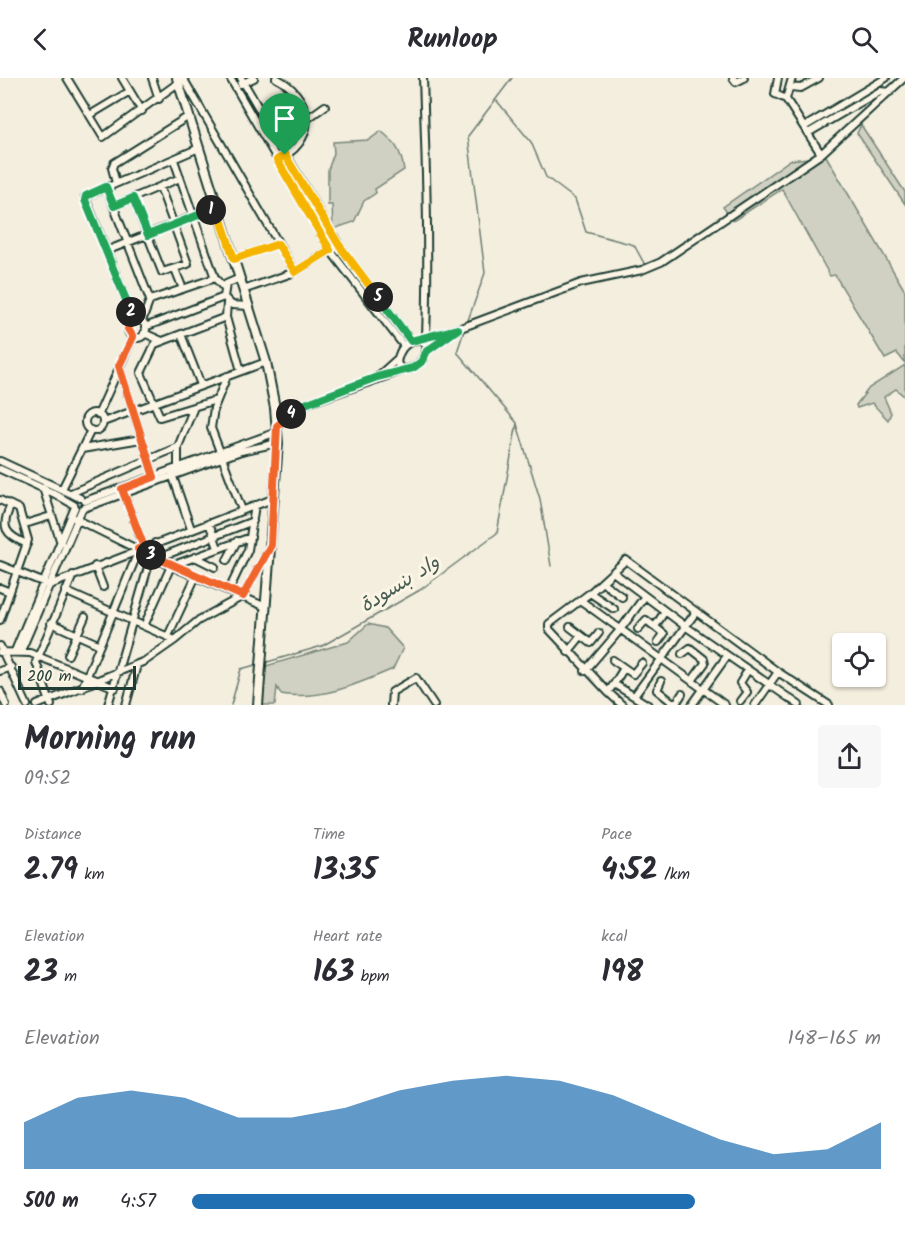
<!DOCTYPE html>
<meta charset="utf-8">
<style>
:root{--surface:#fff;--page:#f7f7f7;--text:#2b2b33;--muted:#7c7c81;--accent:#1f6fb2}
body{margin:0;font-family:Kalam,"Playpen Sans Arabic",sans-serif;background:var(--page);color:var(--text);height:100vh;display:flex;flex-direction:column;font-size:22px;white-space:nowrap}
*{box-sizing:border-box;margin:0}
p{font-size:20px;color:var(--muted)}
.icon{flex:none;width:33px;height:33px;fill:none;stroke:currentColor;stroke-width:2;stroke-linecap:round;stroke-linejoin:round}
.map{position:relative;height:627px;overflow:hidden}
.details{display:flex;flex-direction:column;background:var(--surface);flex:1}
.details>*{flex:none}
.buttons{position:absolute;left:832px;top:555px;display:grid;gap:12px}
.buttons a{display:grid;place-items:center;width:54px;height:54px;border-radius:6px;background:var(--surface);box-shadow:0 2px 4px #0004;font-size:30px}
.scale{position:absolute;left:18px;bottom:15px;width:118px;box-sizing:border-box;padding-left:6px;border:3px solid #1f3d34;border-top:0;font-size:16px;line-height:21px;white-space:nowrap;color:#1f3d34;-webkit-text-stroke:4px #fcf5e5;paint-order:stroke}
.pin{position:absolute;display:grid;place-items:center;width:51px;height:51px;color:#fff;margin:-62px -26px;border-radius:50% 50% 50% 0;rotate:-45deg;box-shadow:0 0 6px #0007}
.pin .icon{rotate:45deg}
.km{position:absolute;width:30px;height:30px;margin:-15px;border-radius:50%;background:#222;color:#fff;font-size:16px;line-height:30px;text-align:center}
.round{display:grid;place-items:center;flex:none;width:63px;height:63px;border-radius:6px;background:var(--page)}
.overview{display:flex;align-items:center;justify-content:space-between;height:102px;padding:0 24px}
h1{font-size:33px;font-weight:800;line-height:45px}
.stats{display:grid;grid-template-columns:repeat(3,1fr);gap:9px;height:102px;padding:6px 24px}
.stats div{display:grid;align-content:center}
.stats b{font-size:30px;font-weight:800}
.stats small{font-size:16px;font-weight:400}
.stats p{font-size:16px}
.chart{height:168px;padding:12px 24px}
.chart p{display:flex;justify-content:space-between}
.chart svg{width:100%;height:108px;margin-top:6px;fill:var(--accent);opacity:.7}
ul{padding:0 24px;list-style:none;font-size:20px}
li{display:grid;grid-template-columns:96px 72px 1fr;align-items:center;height:45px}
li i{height:15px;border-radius:8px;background:var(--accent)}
header{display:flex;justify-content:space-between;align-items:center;height:78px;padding:0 24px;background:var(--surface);font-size:27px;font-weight:800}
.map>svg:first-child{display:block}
.green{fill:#d0d1c2;stroke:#78877b;stroke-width:1.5}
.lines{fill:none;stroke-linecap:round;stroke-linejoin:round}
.stream{stroke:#6c7d72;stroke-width:1.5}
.minor-casing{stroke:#1f3d34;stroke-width:10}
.major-casing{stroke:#1f3d34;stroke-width:12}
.minor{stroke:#fcf5e5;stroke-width:6}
.major{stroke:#fcf5e5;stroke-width:8}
.split-1-casing{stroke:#fff;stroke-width:12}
.split-2-casing{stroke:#fff;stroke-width:12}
.split-3-casing{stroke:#fff;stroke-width:12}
.split-4-casing{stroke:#fff;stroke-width:12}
.split-5-casing{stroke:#fff;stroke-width:12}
.split-6-casing{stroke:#fff;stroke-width:12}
.split-1{stroke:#f5b400;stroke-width:8}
.split-2{stroke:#22a559;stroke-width:8}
.split-3{stroke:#f0652b;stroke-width:8}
.split-4{stroke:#f0652b;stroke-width:8}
.split-5{stroke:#22a559;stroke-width:8}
.split-6{stroke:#f5b400;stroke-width:8}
.labels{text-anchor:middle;stroke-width:6;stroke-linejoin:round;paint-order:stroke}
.water-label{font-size:20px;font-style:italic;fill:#465d53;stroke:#fcf5e5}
</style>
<header><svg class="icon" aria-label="back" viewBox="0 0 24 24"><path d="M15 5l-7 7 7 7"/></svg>Runloop<svg class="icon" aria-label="search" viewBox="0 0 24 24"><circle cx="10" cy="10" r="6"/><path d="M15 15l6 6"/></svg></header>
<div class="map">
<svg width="905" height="627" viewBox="0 0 905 627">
<rect width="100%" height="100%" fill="#f3eede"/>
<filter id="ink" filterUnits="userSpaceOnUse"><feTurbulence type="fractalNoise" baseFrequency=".0167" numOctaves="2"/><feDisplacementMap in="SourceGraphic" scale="12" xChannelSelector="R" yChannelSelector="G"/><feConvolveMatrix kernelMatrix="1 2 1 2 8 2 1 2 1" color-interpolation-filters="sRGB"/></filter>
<g filter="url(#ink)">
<!-- green -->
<path class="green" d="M861,47L905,114V126L857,55Z
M381,53C396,65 401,73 404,92L375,111L376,115L364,123L354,144L333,151L332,127H328V92L334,75L333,64L369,62Z
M826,78L905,213V285L897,275L885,281L835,197L830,198L782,111L733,143L723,129L790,82Z
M905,287V319L896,311L884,319L891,335L888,342L872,325L857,330L856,327L869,310Z
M368,546L385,550L403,570L393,591C358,606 320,623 281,616L277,609L275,627H262L266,588L348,564Z"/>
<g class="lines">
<!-- stream -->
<path class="stream" d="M497,23L531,64L546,99L575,121L586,154L634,167L645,187
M467,245L485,195L468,58L512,0
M517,346L540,421L551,488
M264,585L322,568L420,512L497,455L517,345L457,274L465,250
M231,627L241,591L259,586"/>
<defs>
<path id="minor" d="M67,0L103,59L178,5
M122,0L142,33
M152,0L159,21
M183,0L295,194
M230,0L330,172L404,268
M241,0L339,167L411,263
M276,0C310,17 320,58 283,79
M423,0C426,87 429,173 426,259
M733,0L736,4L744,0
M778,0L775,16L786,21L792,0
M241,6L254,0
M790,9L801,10L819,0
M786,21L821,76
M90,37L130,13
M307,41L325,28
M804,49L886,0
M808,55L880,13L890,14
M174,82L215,200L224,210
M116,105L112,90L114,85L189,38
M106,109L150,222L142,243
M133,120L162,194L188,186L160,109
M114,128L180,100
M106,173L217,129
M234,181L278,166
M175,191L183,211
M240,200L226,206L224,219L232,227L248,228
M243,212L295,194L333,170
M150,222L215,200
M227,225L226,239L241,293
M134,242L85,119L199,70
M128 251a9 9 0 1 1 18 0a9 9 0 1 1-18 0Z
M145,249L224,219
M144,255L162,263
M181,256L201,307
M418,262L458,251L581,205L642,192L661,184L821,76L904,0
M422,262L427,268C425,282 415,293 401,291L397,285C399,270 407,262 422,262Z
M427,273L452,255
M119,288L154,399
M227,298L214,330L211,350L242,432
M377,299L396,282
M216,322L160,339L141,295L155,266L226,239
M275,330L300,328L404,292
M85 344a9 9 0 1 1 18 0a9 9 0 1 1-18 0Z
M98,337L133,259
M103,344L266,284
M277,348L300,328
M178,369V389
M82,371L141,361
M0,383L80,420
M0,391L53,415L74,427
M172,396L191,451
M43,410L61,465
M62,411L91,352
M71,415L178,369L194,329
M124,416L144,469
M0,422L19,431L28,462L0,542
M85,423L277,354
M11,427C0,449 5,457 27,466
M84,430L241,373L278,365
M72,439L171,488L266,529
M209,445L218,470
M25,446L51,438
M195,479L215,489
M158,480L253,443
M227,482L237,463
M0,487L50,507L275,420
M95,488L103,509
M613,494L685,548L799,627
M602,504L622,519
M0,510L10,514
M229,512L248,472L255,427
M65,513L175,562L199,542L243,518L270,469
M590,515L614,531
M580,522L725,627
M51,545L100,567
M656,547L665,533
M144,548L171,488L251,459
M570,549L591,565L599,555
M638,551L646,542L664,556L658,564
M168,558L196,498
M0,568L27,627
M15,573L75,429
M21,573L82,431
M0,574L30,575L115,610
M568,574L581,558
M682,576L690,570L704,581L705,585L694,600
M68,577L85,539
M613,582L633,596L642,585
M0,593L11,589
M585,593L620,552L645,518
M661,603L657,612L672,624H677L682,616
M614,606L624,590
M82,610L139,472
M0,613L6,627
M608,614L622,627
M635,617L696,534
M740,623L747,614L740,605L748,592
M37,627L145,583L175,562
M51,627L36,584L73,497
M108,627L155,465
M126,627L137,587
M391,627L392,614L416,600L434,627
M648,627L614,606L608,614L549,551V546L590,515L626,482L778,594L829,627
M692,627L727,578
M755,627L778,594"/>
<path id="major" d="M177,0L266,284L275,330L278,365L258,627"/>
</defs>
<!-- minor casing -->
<use href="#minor" class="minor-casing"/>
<!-- major casing -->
<use href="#major" class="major-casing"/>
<!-- minor -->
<use href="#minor" class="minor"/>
<!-- major -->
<use href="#major" class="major"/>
</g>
</g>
<g class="lines" filter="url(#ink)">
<defs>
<path id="split-1" d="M211,132L217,129L234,181L278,166L295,194L330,172L277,82L285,77"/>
<path id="split-2" d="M131,234L85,122L86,118L106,109L114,128L133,120L148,157L211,132"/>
<path id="split-3" d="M131,234L134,242L130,245L128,251L133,259L119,288L154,399L122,411L144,469L138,471L151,477"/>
<path id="split-4" d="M151,477L243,518L271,467L277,348L291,336"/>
<path id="split-5" d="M291,336L300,328L377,299L413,290L421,284L427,273L458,251L411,263L378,219"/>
<path id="split-6" d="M285,77L339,167L378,219"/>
</defs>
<!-- split-1 casing -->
<use href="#split-1" class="split-1-casing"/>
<!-- split-2 casing -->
<use href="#split-2" class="split-2-casing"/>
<!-- split-3 casing -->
<use href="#split-3" class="split-3-casing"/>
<!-- split-4 casing -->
<use href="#split-4" class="split-4-casing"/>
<!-- split-5 casing -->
<use href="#split-5" class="split-5-casing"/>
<!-- split-6 casing -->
<use href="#split-6" class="split-6-casing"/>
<!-- split-1 -->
<use href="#split-1" class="split-1"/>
<!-- split-2 -->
<use href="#split-2" class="split-2"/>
<!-- split-3 -->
<use href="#split-3" class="split-3"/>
<!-- split-4 -->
<use href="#split-4" class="split-4"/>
<!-- split-5 -->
<use href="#split-5" class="split-5"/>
<!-- split-6 -->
<use href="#split-6" class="split-6"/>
</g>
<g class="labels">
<!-- water labels -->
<g class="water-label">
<text transform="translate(399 505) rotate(-32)" y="7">واد بنسودة</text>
</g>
</g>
</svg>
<div class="buttons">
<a><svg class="icon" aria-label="locate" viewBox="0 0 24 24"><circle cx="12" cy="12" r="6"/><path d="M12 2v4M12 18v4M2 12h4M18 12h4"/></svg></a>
</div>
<div class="scale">200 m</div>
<div class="pin" style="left:285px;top:77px;background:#1e9e55"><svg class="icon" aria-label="arrive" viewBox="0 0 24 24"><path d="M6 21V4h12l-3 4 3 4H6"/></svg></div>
<b class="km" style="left:211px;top:132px">1</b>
<b class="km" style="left:131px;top:234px">2</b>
<b class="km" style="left:151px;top:477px">3</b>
<b class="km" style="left:291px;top:336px">4</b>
<b class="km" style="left:378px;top:219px">5</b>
</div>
<section class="details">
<div class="overview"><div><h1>Morning run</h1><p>09:52</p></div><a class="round"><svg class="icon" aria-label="share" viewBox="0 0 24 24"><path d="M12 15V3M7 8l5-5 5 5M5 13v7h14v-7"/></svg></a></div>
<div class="stats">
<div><p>Distance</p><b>2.79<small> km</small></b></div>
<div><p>Time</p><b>13:35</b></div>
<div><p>Pace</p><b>4:52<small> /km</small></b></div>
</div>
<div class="stats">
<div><p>Elevation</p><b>23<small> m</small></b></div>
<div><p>Heart rate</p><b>163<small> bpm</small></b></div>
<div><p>kcal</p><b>198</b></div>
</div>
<div class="chart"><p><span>Elevation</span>148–165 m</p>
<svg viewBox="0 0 160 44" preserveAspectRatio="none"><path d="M0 44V25L10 15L20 12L30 15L40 23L50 23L60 19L70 12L80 8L90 6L100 8L110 14L120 23L130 32L140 38L150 36L160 25V44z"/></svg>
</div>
<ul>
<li><b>500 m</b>4:57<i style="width:73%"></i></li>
</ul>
</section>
